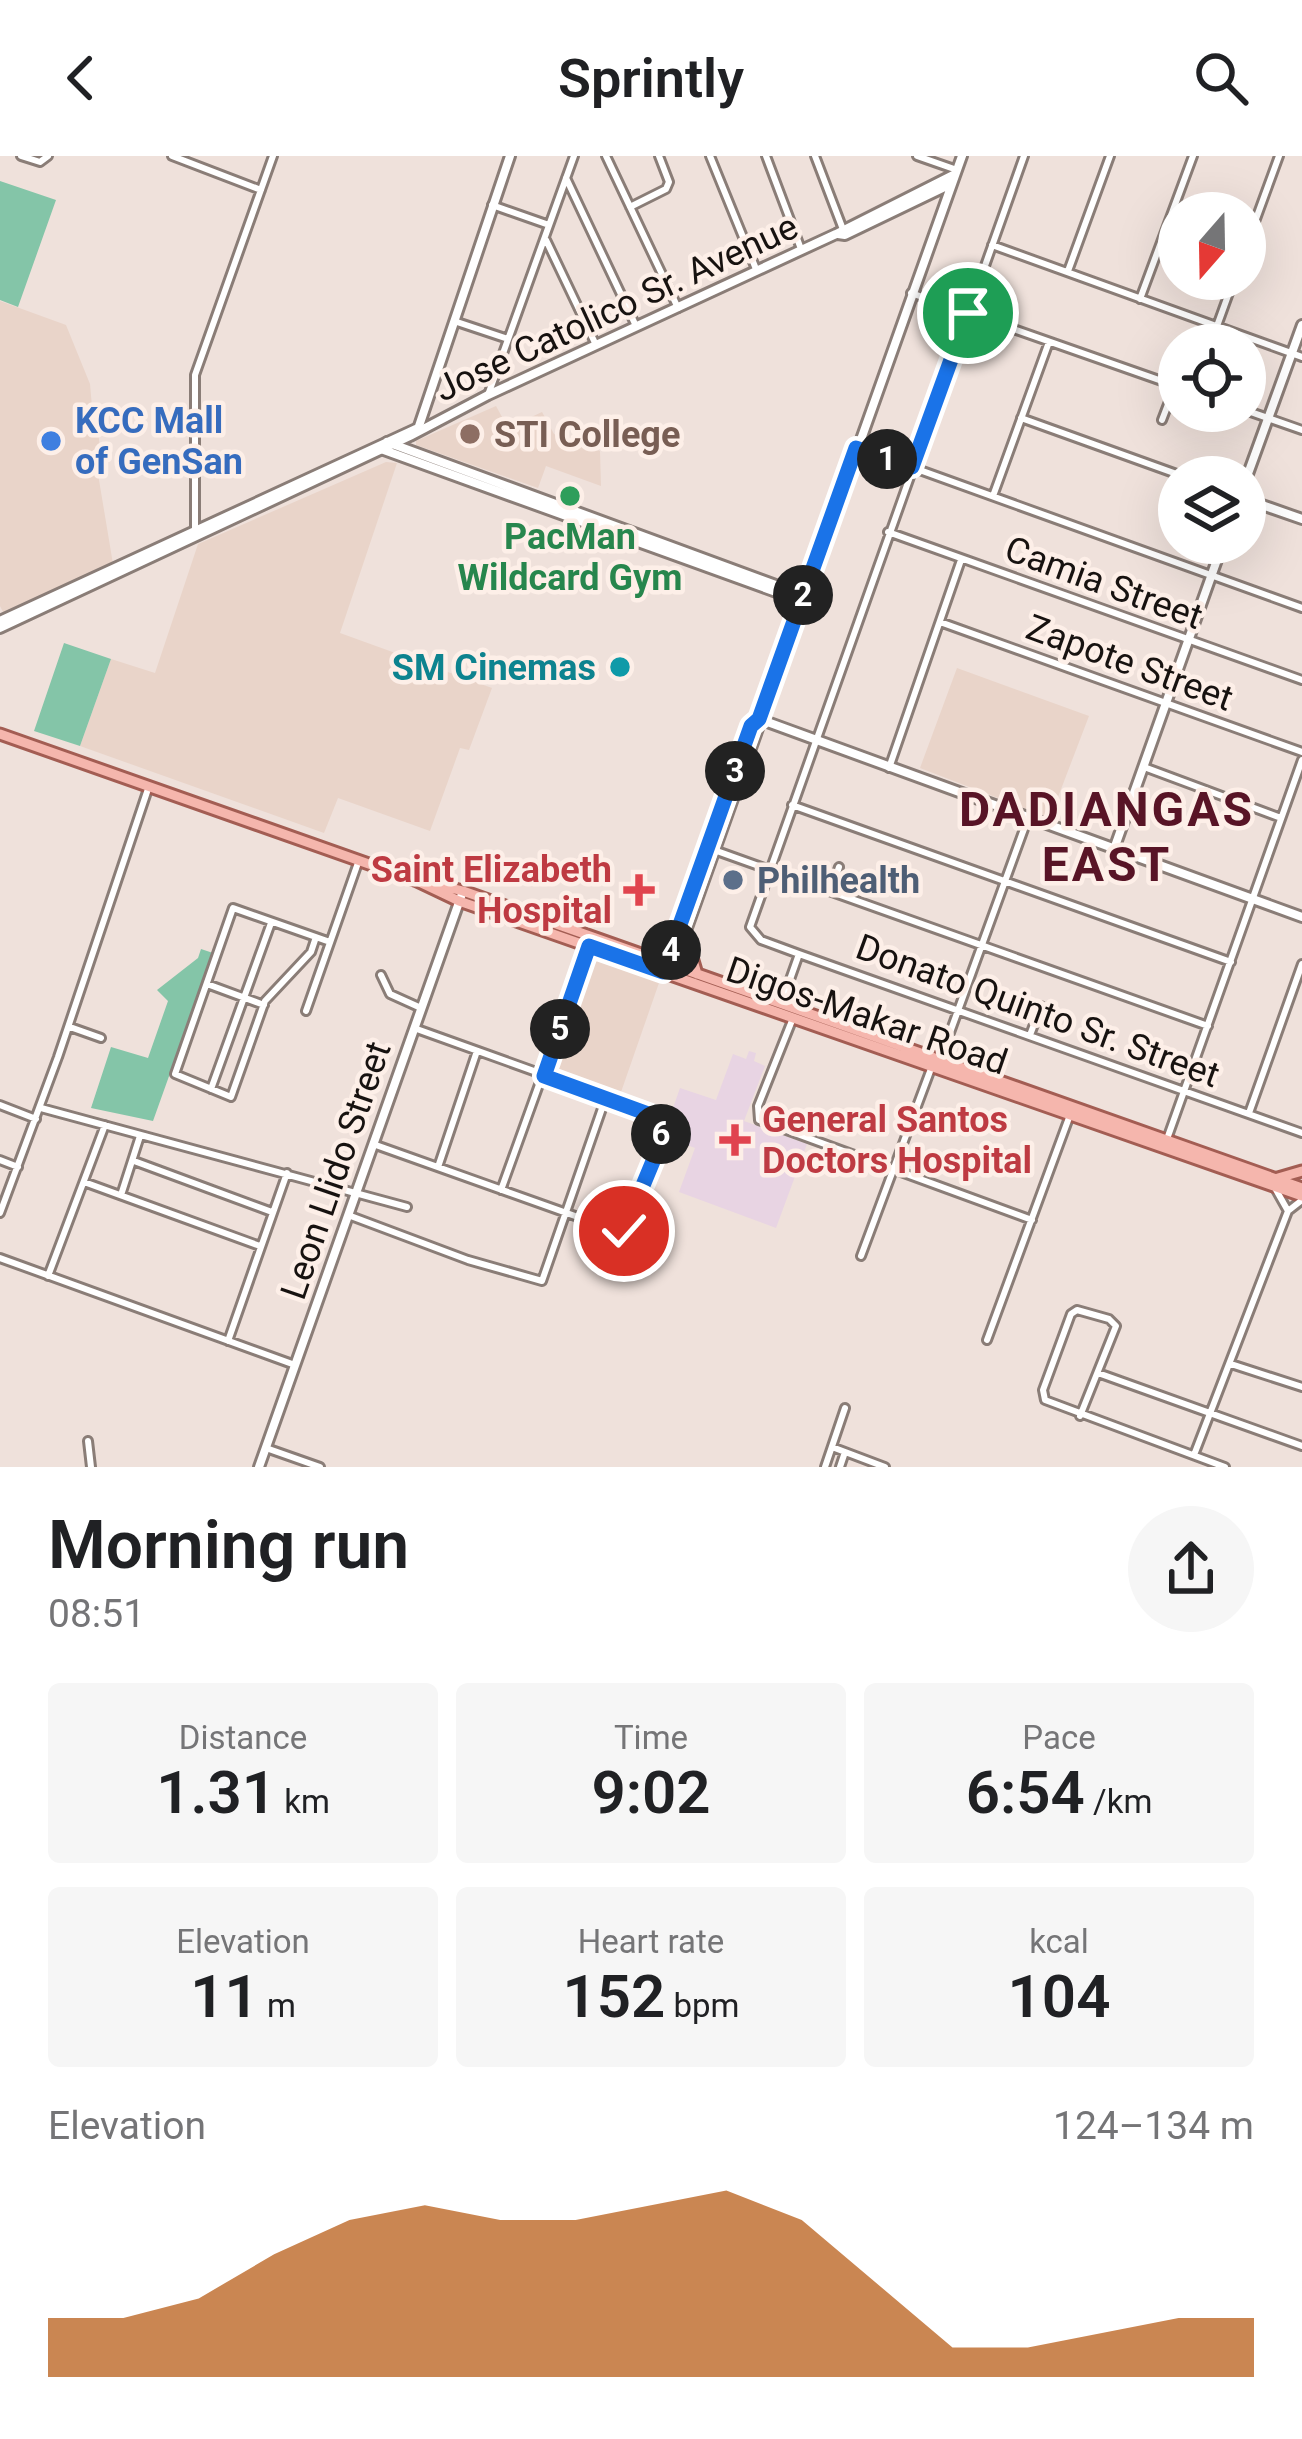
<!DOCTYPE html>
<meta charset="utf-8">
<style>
:root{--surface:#fff;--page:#f6f6f6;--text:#202124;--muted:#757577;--accent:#b45309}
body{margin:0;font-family:Roboto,sans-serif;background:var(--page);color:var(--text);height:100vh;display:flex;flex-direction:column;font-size:45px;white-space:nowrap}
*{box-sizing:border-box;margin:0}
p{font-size:39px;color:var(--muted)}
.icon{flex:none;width:66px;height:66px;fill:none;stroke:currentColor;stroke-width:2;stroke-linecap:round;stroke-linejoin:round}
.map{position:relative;height:1311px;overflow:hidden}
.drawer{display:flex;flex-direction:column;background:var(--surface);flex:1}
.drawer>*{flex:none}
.needle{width:78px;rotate:200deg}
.tools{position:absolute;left:1158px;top:36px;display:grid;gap:24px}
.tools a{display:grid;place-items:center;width:108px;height:108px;border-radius:50%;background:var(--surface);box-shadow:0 12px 48px #0002;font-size:60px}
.pin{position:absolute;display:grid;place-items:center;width:102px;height:102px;color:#fff;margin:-51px;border:6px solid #fff;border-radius:50%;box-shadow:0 3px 12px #0007}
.km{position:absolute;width:60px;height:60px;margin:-30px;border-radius:50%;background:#222;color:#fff;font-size:33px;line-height:60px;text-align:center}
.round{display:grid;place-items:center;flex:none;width:126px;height:126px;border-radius:63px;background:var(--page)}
.headline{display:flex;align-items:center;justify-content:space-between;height:204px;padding:0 48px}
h1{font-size:66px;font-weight:600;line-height:90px}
.metrics{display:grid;grid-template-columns:repeat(3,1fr);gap:18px;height:204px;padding:12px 48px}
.metrics div{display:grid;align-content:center;border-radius:12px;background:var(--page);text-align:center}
.metrics b{font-size:60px;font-weight:600}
.metrics small{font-size:33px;font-weight:400}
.metrics p{font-size:33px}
.chart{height:336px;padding:24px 48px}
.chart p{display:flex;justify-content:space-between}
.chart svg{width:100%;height:216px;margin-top:12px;fill:var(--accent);opacity:.7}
header{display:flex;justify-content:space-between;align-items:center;height:156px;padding:0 48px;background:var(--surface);font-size:54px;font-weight:600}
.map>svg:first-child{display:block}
.built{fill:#e9d4c9}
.medical{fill:#e8d4e3}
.green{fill:#84c5a8}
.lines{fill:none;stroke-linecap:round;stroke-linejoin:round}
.minor-casing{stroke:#8a7d77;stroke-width:12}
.tertiary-casing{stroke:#8a7d77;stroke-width:14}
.secondary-casing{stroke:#8a7d77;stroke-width:14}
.primary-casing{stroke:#a35d53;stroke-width:15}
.minor{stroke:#fff;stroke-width:6}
.tertiary{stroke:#fff;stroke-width:8}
.secondary{stroke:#fff;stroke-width:8}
.primary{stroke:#f5b6ad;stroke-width:9}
.route-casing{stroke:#fff;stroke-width:24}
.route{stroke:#1a73e8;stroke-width:15}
.education-dot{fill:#8d6e63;stroke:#fdefe8;stroke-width:4.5}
.shop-dot{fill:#3f7fe0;stroke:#fdefe8;stroke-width:4.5}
.leisure-dot{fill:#2e9e5b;stroke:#fdefe8;stroke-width:4.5}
.culture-dot{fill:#0f9aa8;stroke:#fdefe8;stroke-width:4.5}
.service-dot{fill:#5c6f8a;stroke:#fdefe8;stroke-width:4.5}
.health-dot{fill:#e0444e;stroke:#fdefe8;stroke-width:4.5}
.labels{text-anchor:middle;stroke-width:9;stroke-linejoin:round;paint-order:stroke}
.street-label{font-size:36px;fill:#171210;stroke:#fdefe8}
.shop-label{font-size:36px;font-weight:bold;fill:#366cbe;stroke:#fdefe8;text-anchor:start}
.education-label{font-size:36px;font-weight:bold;fill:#785e54;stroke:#fdefe8;text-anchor:start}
.leisure-label{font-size:36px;font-weight:bold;fill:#27864d;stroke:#fdefe8}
.culture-label{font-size:36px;font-weight:bold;fill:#0d838f;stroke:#fdefe8;text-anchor:end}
.health-label{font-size:36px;font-weight:bold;fill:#be3a42;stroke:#fdefe8;text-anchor:end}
.service-label{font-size:36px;font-weight:bold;fill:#4e5e75;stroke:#fdefe8;text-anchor:start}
.district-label{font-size:48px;font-weight:bold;letter-spacing:3px;fill:#581426;stroke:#fdefe8}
</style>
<header><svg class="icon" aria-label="back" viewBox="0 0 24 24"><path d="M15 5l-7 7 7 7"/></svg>Sprintly<svg class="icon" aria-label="search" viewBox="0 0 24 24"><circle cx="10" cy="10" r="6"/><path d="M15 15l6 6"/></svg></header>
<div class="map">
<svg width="1302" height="1311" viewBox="0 0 1302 1311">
<rect width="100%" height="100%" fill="#efe1db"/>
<!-- built -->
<path class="built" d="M0,145L66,169L90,228L92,251L96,253L101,304L96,306L113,408L4,458L0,450Z
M496,250L508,272L542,256L554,278L600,295L601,330L546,310L538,332L416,289V285Z
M386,306L397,307L340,477L492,532L469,594L460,592L430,675L338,642L324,677L80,590L111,503L155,517L198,388Z
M957,512L1089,560L1050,662L920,612Z
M592,801L660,824L620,939L553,916Z"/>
<!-- medical -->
<path class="medical" d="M749,895L756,897L754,905L765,910L744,965L807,988L776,1072L679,1036L695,992L663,980L680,932L716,944L733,898L746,903Z"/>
<!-- green -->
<path class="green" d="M0,25L56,44L18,151L0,144Z
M64,487L111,503L80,590L34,575Z
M201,793L213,797L153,965L91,952L111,891L148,902L168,845L157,834L198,802Z"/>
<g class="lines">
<defs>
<path id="minor" d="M21,0L40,6L48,0
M172,0L261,34
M606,0L678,152
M710,0L756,113
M766,0L801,93
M815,0L844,76
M917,0L957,14
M1024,0L750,771L761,784L799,798L1302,977
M566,22L636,170
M492,49L549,69
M630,51L666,33L669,26L659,0
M546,84L596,189
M992,89L1302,201
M1245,93L1279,0
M1068,115L1110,0
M911,137L1179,231
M1140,143L1193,0
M454,165L508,183
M1217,170L1234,123
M488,239L574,0
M1245,254L1302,274
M1021,262L1185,321
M1162,264L1175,230
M856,291L1302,452
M993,340L1049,186
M888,376L1302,524
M195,377V219L273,0
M940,466L1302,596
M1144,611L1281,662
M889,612L961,404
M792,649L1231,806
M714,694L1208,870
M831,735L839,711
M316,781L311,796L265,845L231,941L175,918L233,752L330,786
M381,819L390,838L421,852
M207,828L264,849
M782,846L799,798
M306,855L359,704
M793,862L758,950L759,964L1032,1064
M70,871L101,882
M1030,879L1041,850
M211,933L271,767
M0,949L36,963
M41,952L407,1051
M1249,957L1302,808
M1167,983L1302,604
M373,988L620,1076C637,1065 667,979 659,960L414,872
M0,1004L18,1011
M134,1005L272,1056
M438,1011L477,895
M84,1026L260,1090
M1275,1032L1288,1055
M501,1034L589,790
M121,1039L140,980
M0,1057L58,901L149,630
M348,1059L468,1104L542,1125L606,941
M861,1100L932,910L940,904L1028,662
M0,1102L295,1209
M48,1120L105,969
M987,1184L1070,959
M228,1185L287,1017
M1231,1208L1302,1231
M1098,1217L1302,1290
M1080,1260L1116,1170L1109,1163L1077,1154L1071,1158L1043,1234L1045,1244L1225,1311
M88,1285L91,1311
M832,1291L885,1311
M266,1292L320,1311
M1194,1299L1288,1055L1302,1044
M825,1311L845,1252
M840,1311L845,1296"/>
<path id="tertiary" d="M418,273L510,0
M387,286L803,439
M381,293L801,445
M1245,326L1302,169
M1245,343L1302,363
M759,563L1302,761
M1114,693L1223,387"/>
<path id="secondary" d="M838,78L845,79L949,29
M0,465L416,273
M0,472L410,280L488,239L836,78L955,18
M666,807L751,570L758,564
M673,811L962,0
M259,1311L463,735"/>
<path id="primary" d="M0,578L417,725L459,745L1302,1040
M434,728L463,735L1302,1032
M685,777L697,818
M644,799L678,775
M1278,1022L1302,1015"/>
</defs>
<!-- minor casing -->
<use href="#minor" class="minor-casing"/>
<!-- tertiary casing -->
<use href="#tertiary" class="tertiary-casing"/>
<!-- secondary casing -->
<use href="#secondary" class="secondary-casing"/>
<!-- primary casing -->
<use href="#primary" class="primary-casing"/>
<!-- minor -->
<use href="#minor" class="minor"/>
<!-- tertiary -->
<use href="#tertiary" class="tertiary"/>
<!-- secondary -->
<use href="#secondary" class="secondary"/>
<!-- primary -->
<use href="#primary" class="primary"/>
</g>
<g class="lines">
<defs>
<path id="route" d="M624,1075L656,998L662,963L544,920L589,790L663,816L751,570L759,563L764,549L856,292L912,311L968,157"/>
</defs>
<!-- route casing -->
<use href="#route" class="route-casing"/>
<!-- route -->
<use href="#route" class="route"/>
</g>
<!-- markers -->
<circle class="education-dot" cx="470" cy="278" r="12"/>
<circle class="shop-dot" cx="51" cy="285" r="12"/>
<circle class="leisure-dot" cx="570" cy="340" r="12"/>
<circle class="culture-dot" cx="620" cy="511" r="12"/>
<circle class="service-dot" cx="733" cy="724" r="12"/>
<g class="health-dot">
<path d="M633 716h12v12h12v12h-12v12h-12v-12h-12v-12h12z"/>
<path d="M729 966h12v12h12v12h-12v12h-12v-12h-12v-12h12z"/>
</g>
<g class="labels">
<!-- street labels -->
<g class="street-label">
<text transform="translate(616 151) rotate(-25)" y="13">Jose Catolico Sr. Avenue</text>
<text transform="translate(1104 426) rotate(20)" y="13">Camia Street</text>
<text transform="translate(1130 506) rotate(20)" y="13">Zapote Street</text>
<text transform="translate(1038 854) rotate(20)" y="13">Donato Quinto Sr. Street</text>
<text transform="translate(867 859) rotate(19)" y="13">Digos-Makar Road</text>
<text transform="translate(335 1014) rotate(-71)" y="13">Leon Llido Street</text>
</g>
<!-- shop labels -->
<g class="shop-label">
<text x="75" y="277">KCC Mall<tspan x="75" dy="41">of GenSan</tspan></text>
</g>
<!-- education labels -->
<g class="education-label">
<text x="494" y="291">STI College</text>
</g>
<!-- leisure labels -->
<g class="leisure-label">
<text x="570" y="393">PacMan<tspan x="570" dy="41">Wildcard Gym</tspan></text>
</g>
<!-- culture labels -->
<g class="culture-label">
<text x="596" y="524">SM Cinemas</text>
</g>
<!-- health labels -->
<g class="health-label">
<text x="612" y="726">Saint Elizabeth<tspan x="612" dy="41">Hospital</tspan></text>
<text x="762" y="976" text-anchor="start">General Santos<tspan x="762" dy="41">Doctors Hospital</tspan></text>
</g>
<!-- service labels -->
<g class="service-label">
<text x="757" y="737">Philhealth</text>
</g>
<!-- district labels -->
<g class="district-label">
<text x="1107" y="670">DADIANGAS<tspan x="1107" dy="55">EAST</tspan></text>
</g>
</g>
</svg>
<div class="tools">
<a><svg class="needle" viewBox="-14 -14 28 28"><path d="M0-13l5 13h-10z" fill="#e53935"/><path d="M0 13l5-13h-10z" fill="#757577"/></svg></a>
<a><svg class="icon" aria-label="locate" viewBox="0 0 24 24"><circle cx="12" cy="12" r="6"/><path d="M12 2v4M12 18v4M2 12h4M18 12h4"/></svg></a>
<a><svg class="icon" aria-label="layers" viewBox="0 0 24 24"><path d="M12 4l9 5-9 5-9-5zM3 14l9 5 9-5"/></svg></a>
</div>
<div class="pin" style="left:968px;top:157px;background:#1e9e55"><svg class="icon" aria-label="arrive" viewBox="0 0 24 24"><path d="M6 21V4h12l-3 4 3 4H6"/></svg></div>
<div class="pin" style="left:624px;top:1075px;background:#d93025"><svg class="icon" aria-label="check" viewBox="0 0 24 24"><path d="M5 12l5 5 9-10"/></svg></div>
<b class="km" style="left:887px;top:303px">1</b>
<b class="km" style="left:803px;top:439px">2</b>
<b class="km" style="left:735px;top:615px">3</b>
<b class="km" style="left:671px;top:794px">4</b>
<b class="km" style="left:560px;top:873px">5</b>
<b class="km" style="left:661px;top:978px">6</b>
</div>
<section class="drawer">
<div class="headline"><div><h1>Morning run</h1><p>08:51</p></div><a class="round"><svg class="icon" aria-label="share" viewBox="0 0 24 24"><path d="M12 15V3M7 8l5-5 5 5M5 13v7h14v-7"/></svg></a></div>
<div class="metrics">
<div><p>Distance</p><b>1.31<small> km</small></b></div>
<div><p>Time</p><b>9:02</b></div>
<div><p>Pace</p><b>6:54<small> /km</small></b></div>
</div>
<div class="metrics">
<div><p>Elevation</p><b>11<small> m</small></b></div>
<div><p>Heart rate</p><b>152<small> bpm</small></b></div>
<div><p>kcal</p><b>104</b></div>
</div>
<div class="chart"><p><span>Elevation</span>124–134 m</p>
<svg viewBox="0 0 160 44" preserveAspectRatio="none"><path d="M0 44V32L10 32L20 28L30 19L40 12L50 9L60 12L70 12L80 9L90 6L100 12L110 25L120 38L130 38L140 35L150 32L160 32V44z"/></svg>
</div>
</section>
